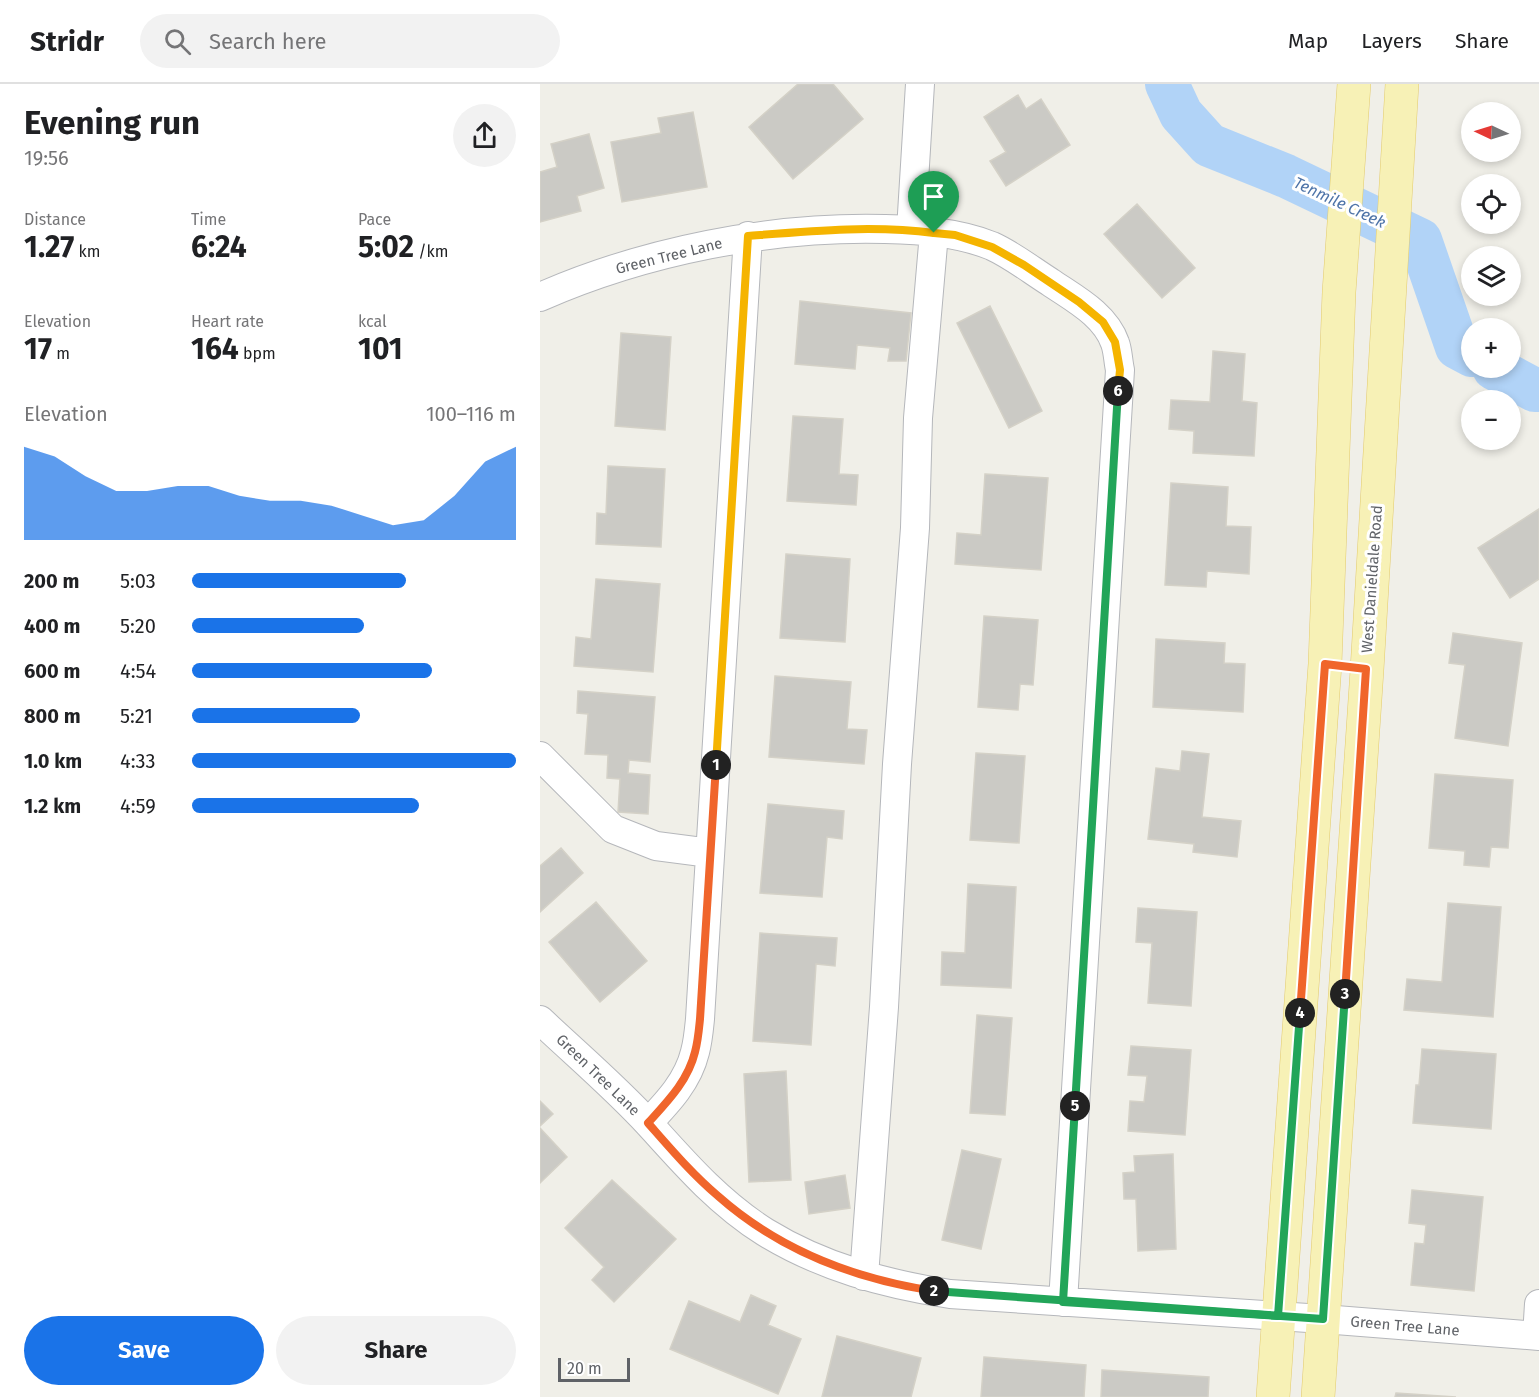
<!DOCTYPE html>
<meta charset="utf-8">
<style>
:root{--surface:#fff;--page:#f2f2f2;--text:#202124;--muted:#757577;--line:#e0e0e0;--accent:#1a73e8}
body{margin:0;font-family:"Fira Sans",sans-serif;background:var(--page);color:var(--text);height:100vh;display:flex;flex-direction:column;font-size:22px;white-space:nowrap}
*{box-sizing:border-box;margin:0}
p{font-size:20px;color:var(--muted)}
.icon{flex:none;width:33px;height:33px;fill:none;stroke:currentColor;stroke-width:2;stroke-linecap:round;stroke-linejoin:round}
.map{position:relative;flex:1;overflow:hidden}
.side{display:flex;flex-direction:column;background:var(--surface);width:540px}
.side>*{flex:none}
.needle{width:39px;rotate:274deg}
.fabs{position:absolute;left:921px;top:18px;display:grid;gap:12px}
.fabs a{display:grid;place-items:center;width:60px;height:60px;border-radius:50%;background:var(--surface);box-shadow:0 3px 9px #0003;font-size:30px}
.scale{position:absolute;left:18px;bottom:15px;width:72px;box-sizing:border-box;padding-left:6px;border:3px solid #5f6267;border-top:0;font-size:16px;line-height:21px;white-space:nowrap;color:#5f6267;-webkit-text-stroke:4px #fff;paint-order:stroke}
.pin{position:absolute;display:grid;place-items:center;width:51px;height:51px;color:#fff;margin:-62px -26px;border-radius:50% 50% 50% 0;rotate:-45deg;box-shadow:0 0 6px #0007}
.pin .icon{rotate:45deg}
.km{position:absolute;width:30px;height:30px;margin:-15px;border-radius:50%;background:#222;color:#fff;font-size:16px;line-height:30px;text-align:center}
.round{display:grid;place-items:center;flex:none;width:63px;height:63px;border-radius:32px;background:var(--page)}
.headline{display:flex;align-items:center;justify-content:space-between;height:102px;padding:0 24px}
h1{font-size:33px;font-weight:700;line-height:45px}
.stats{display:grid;grid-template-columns:repeat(3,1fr);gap:9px;height:102px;padding:6px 24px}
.stats div{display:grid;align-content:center}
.stats b{font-size:30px;font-weight:700}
.stats small{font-size:16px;font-weight:400}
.stats p{font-size:16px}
.chart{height:168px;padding:12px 24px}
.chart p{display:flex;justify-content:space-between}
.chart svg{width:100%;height:108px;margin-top:6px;fill:var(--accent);opacity:.7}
.action{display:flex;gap:12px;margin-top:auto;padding:12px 24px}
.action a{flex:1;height:69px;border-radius:36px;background:var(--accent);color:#fff;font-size:24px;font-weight:700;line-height:69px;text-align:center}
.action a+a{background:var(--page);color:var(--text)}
ul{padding:0 24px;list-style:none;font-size:20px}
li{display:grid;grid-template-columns:96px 72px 1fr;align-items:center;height:45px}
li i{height:15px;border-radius:8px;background:var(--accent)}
header{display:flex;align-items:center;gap:36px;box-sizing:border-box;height:84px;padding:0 30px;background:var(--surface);border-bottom:2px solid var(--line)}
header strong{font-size:28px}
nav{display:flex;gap:33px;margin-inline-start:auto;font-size:21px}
.search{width:420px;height:54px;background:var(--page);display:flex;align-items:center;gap:15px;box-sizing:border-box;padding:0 21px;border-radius:33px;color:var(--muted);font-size:22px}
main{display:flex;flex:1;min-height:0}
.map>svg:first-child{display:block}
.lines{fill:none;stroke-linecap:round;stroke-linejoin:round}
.river{stroke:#b1d3f7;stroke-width:44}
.building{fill:#cbcac5;stroke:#d4d1c7;stroke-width:1.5}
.minor-casing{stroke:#b5b7bb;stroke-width:30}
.major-casing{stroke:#e3cb6d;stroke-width:34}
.minor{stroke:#fff;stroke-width:28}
.major{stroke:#f7f1b6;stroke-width:33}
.split-1-casing{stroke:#fff;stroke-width:12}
.split-2-casing{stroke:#fff;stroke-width:12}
.split-3-casing{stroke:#fff;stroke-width:12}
.split-4-casing{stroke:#fff;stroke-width:12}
.split-5-casing{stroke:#fff;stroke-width:12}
.split-6-casing{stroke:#fff;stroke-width:12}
.split-7-casing{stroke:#fff;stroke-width:12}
.split-1{stroke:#f5b400;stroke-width:8}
.split-2{stroke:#f0652b;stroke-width:8}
.split-3{stroke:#22a559;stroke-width:8}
.split-4{stroke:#f0652b;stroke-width:8}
.split-5{stroke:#22a559;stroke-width:8}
.split-6{stroke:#22a559;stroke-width:8}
.split-7{stroke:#f5b400;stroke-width:8}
.labels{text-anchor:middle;stroke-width:6;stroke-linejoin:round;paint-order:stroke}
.street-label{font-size:15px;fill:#5f6267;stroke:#fff}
.water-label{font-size:16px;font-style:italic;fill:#4e74a8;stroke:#fff}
</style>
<header>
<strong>Stridr</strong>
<div class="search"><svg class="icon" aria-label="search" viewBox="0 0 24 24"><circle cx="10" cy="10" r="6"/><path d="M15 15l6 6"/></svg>Search here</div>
<nav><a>Map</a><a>Layers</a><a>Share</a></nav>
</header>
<main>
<section class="side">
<div class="headline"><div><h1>Evening run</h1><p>19:56</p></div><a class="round"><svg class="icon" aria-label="share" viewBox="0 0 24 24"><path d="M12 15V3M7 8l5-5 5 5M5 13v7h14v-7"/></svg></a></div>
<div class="stats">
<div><p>Distance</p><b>1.27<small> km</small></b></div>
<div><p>Time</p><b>6:24</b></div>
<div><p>Pace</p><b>5:02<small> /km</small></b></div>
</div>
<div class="stats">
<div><p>Elevation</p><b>17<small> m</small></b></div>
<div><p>Heart rate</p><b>164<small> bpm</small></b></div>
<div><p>kcal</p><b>101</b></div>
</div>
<div class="chart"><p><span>Elevation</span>100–116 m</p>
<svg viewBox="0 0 160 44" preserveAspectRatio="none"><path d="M0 44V6L10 10L20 18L30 24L40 24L50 22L60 22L70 26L80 28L90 28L100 30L110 34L120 38L130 36L140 26L150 12L160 6V44z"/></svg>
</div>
<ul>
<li><b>200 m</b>5:03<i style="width:66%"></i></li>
<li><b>400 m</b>5:20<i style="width:53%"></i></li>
<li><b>600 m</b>4:54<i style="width:74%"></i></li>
<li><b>800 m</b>5:21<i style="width:52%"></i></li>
<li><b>1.0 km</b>4:33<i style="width:100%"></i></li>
<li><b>1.2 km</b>4:59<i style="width:70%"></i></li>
</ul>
<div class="action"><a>Save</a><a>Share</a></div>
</section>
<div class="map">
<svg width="999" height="1313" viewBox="0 0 999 1313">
<rect width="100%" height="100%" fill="#f0efe8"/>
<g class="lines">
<!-- river -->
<path class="river" d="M627,0L641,30L669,61L746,92L880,156L917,263L932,271
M954,284L995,306H999"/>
</g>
<!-- building -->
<path class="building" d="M258,0H293L323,35L253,95L209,43Z
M478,11L486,25L501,15L530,61L466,102L450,77L466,68L444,33Z
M153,28L167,103L82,118L71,58L121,49L118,34Z
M49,50L64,104L37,112L41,127L0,138V88L17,83L11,60Z
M597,120L655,184L622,214L564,150Z
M260,217L371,229L366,277H348L350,264L317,261L315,285L255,280Z
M450,222L502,327L469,344L417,239Z
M81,249L131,253L125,346L75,342Z
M673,267L705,270L702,317L717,319L714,372L653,369L654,347L629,345L631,316L670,318Z
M253,332L303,335L299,390L318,391L316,421L247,417Z
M68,382L125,385L121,463L56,460L57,429L66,430Z
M445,390L508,394L501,486L415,480L417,449L441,451Z
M631,399L688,403L686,442L711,443L709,490L667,487L666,503L625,501Z
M999,425V495L970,514L938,464Z
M246,470L310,475L305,558L240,554Z
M56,495L120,500L113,588L34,582L36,553L51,555Z
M444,532L498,536L493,601L480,600L478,626L438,623Z
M913,549L982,559L968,662L915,654L925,581L909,579Z
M616,555L685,559L684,579L705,580L703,628L613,623Z
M235,592L311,598L307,645L327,646L324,680L229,673Z
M38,607L115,613L110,678L89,676L88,689L110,691L108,730L78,728L80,695L67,694L68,671L45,670L48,630L37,629Z
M642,667L669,670L662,733L701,737L697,773L653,768L654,760L608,755L616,684L640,687Z
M436,669L485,672L479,759L430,756Z
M895,690L973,696L968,764L951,763L949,783L924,781L925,767L889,764Z
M228,720L304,727L302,755L287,753L282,813L220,809Z
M21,764L43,789L0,828V782Z
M428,800L476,803L471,904L401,901L402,868L425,869Z
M56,818L107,877L60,918L9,858Z
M908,819L961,823L953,933L864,926L867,895L902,898Z
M598,824L657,828L651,922L608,919L612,859L596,858Z
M220,849L297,854L295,882L276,880L271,961L213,957Z
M437,931L472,934L465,1031L430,1029Z
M591,962L651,966L645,1051L588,1047L590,1017L604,1018L607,992L588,991Z
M882,965L956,970L951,1045L873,1039L876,1001H879Z
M246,987L251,1096L209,1098L204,990Z
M0,1017L13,1030L0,1042Z
M0,1044L27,1073L0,1099Z
M422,1066L461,1075L441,1165L402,1156Z
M633,1070L636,1165L598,1167L596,1115H584L583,1089L595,1088L594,1072Z
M305,1091L310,1124L269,1130L265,1098Z
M72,1096L136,1155L74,1218L52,1196L64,1183L25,1144Z
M872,1106L943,1113L934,1207L871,1201L875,1159L884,1160L886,1141L869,1139Z
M211,1211L236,1222L228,1241L261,1255L238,1310L130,1265L149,1217L200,1238Z
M297,1252L381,1274L371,1313H282Z
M444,1273L546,1281L544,1313H441Z
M562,1286L669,1293L668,1313H561Z
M856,1309L916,1313H855Z"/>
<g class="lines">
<defs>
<path id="minor" d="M371,146L380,0
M0,213C105,167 230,142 345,145C380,146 418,148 452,162C472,171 491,186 510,198C533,214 565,230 575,259C578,267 578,277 580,286L523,1218
M0,672L73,745L116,762L170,769
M0,936C36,970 75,1003 109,1040C145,1080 179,1119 225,1148C282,1183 345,1200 410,1210L783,1235L999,1252
M108,1039C128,1018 148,997 155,968C158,957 159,945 160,935L208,152
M324,1192L344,923L357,680L375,444L378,334L394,149
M997,1252L999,1220"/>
<path id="major" d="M733,1313L785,580L799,208L814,0
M778,1313L827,586L862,0"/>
</defs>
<!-- minor casing -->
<use href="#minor" class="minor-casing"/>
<!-- major casing -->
<use href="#major" class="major-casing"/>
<!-- minor -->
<use href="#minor" class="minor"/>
<!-- major -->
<use href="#major" class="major"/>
</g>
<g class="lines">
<defs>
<path id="split-1" d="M176,681L208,152C270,147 332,141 394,149"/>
<path id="split-2" d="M176,681L160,935C159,945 158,957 155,968C148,997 127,1018 108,1039C130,1064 152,1090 178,1112C239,1166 315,1195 394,1207"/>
<path id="split-3" d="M394,1207L783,1235L805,910"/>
<path id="split-4" d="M760,929L785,580L826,585L805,910"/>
<path id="split-5" d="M535,1022L523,1218L738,1232L760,929"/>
<path id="split-6" d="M535,1022L578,307"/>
<path id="split-7" d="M394,149L415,151L452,163L484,181L539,218L563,238L575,258L580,286L578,307"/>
</defs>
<!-- split-1 casing -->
<use href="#split-1" class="split-1-casing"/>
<!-- split-2 casing -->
<use href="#split-2" class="split-2-casing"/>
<!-- split-3 casing -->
<use href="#split-3" class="split-3-casing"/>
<!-- split-4 casing -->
<use href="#split-4" class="split-4-casing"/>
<!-- split-5 casing -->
<use href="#split-5" class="split-5-casing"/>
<!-- split-6 casing -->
<use href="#split-6" class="split-6-casing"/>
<!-- split-7 casing -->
<use href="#split-7" class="split-7-casing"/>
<!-- split-1 -->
<use href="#split-1" class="split-1"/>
<!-- split-2 -->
<use href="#split-2" class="split-2"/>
<!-- split-3 -->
<use href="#split-3" class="split-3"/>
<!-- split-4 -->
<use href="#split-4" class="split-4"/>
<!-- split-5 -->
<use href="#split-5" class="split-5"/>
<!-- split-6 -->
<use href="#split-6" class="split-6"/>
<!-- split-7 -->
<use href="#split-7" class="split-7"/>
</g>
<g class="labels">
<!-- street labels -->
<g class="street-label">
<text transform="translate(129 172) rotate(-14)" y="5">Green Tree Lane</text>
<text transform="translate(832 495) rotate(-86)" y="5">West Danieldale Road</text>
<text transform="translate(58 991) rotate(44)" y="5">Green Tree Lane</text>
<text transform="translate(865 1242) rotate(5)" y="5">Green Tree Lane</text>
</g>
<!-- water labels -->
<g class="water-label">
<text transform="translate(800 118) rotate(25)" y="6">Tenmile Creek</text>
</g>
</g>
</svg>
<div class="fabs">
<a><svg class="needle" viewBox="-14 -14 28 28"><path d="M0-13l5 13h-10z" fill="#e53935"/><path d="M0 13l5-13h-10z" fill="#757577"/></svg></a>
<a><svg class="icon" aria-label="locate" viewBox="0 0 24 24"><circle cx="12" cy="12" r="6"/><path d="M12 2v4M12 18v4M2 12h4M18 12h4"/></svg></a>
<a><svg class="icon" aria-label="layers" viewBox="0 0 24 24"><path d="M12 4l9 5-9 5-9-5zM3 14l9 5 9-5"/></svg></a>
<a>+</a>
<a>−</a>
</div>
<div class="scale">20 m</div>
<div class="pin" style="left:394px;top:149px;background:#1e9e55"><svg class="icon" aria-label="arrive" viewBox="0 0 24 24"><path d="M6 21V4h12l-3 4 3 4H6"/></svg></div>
<b class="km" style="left:176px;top:681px">1</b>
<b class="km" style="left:394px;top:1207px">2</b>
<b class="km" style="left:805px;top:910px">3</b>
<b class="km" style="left:760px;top:929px">4</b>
<b class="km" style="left:535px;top:1022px">5</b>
<b class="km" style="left:578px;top:307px">6</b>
</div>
</main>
